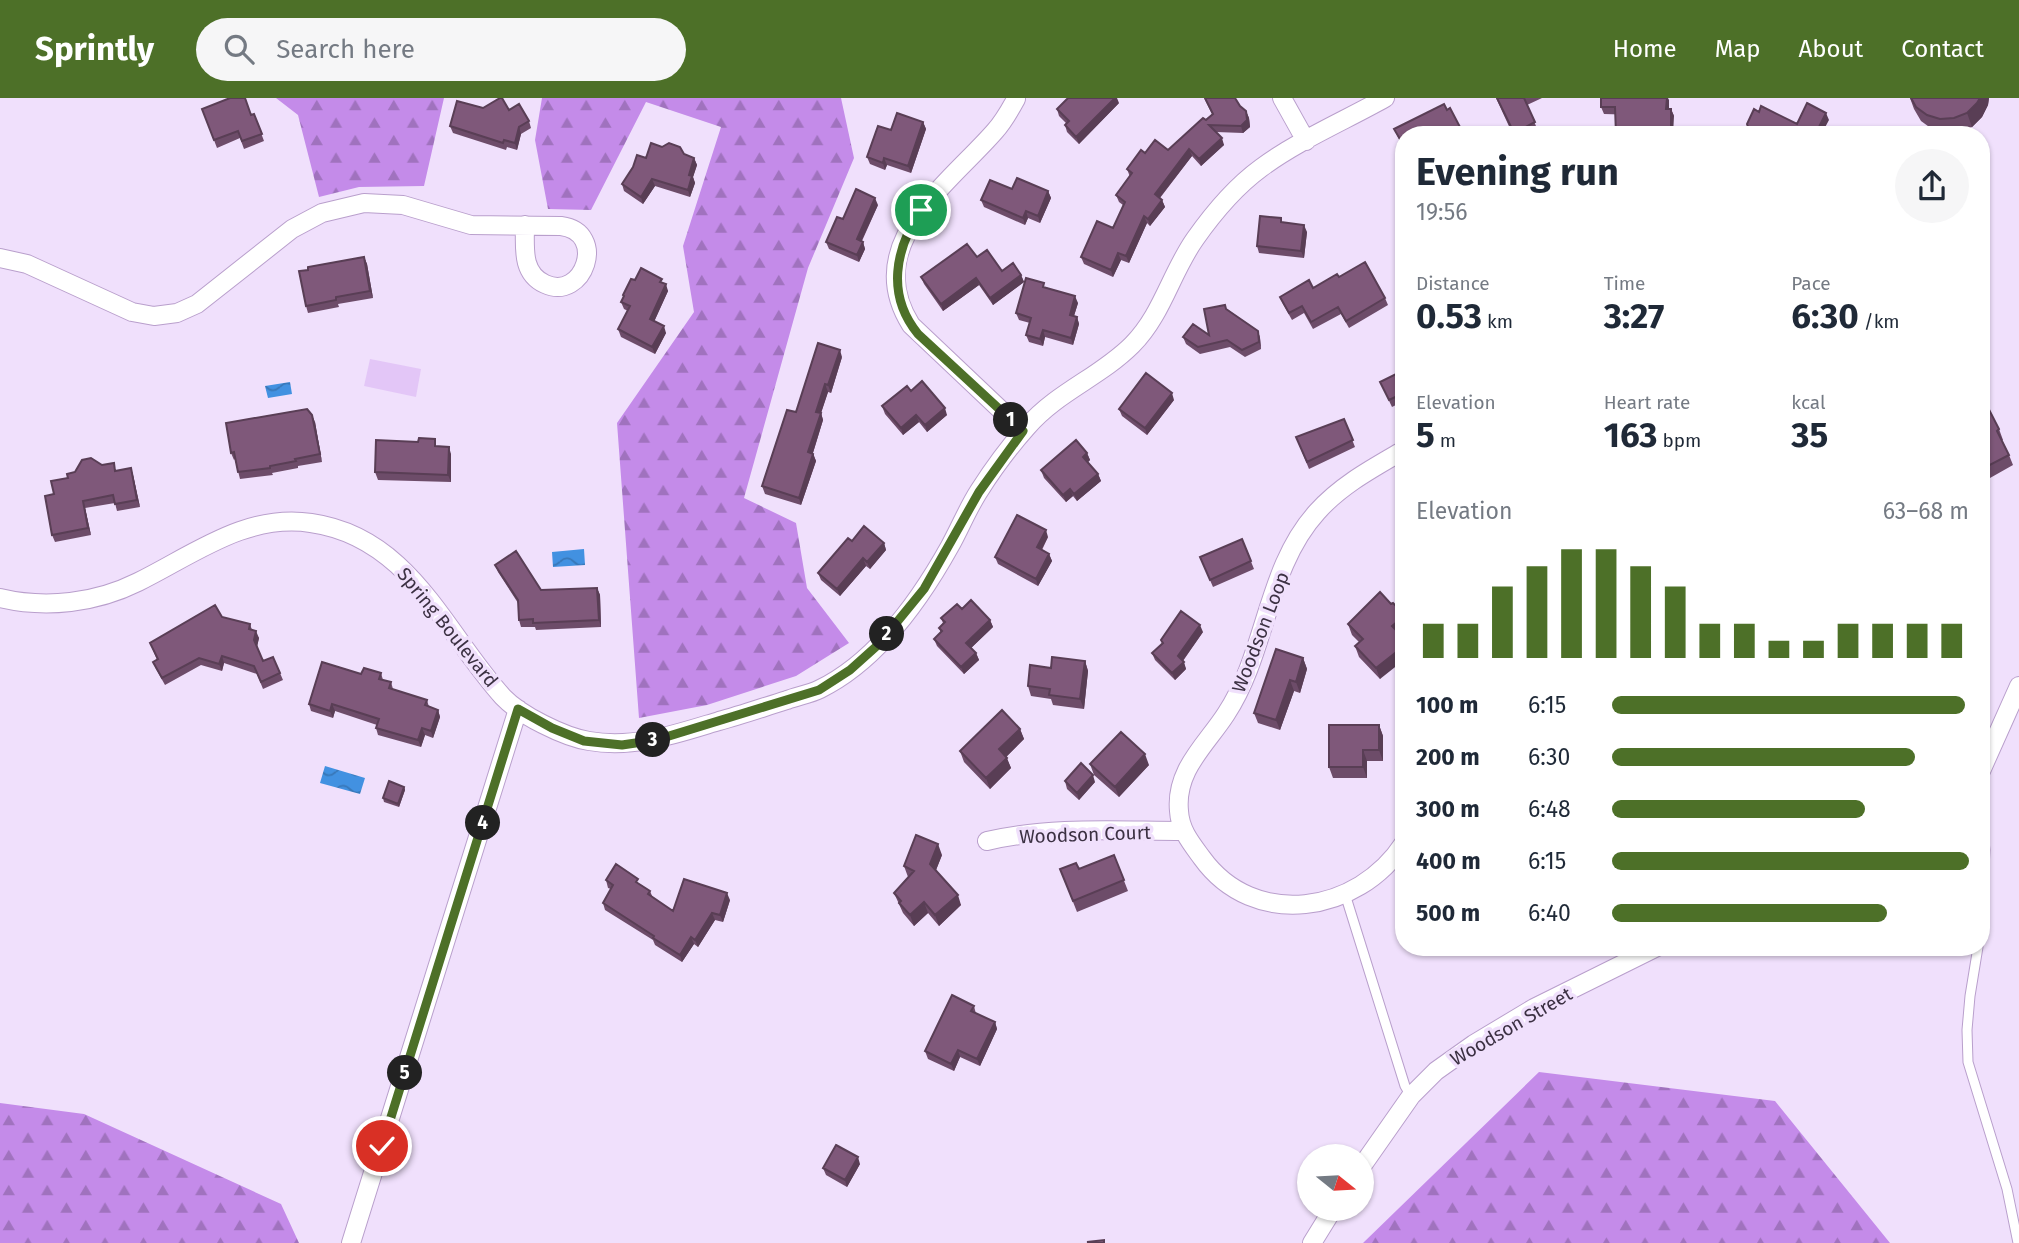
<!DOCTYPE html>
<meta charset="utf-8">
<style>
:root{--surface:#fff;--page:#f6f6f7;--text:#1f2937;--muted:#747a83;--accent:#4d7028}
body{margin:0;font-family:"Fira Sans",sans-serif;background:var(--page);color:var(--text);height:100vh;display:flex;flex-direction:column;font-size:26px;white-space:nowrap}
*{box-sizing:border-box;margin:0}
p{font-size:23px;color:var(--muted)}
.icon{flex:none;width:38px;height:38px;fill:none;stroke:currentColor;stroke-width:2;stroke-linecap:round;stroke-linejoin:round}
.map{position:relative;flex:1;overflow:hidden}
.drawer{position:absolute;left:1395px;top:28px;width:595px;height:830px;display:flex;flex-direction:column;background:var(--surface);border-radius:28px;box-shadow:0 2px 5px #0004}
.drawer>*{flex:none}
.needle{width:46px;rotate:108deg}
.buttons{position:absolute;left:1297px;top:1046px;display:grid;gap:14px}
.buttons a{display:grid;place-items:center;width:77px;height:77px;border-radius:50%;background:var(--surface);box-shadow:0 2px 5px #0004;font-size:35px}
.pin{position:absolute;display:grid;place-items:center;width:60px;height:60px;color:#fff;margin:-30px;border:4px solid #fff;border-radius:50%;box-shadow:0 2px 7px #0007}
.km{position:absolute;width:35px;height:35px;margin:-18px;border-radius:50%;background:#222;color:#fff;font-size:19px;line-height:35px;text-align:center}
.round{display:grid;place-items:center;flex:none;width:74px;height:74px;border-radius:37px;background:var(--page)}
.overview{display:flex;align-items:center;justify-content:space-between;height:119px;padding:0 21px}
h1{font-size:38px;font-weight:700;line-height:52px}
.figures{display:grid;grid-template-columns:repeat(3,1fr);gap:10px;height:119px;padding:7px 21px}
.figures div{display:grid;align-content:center}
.figures b{font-size:35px;font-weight:700}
.figures small{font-size:19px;font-weight:400}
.figures p{font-size:19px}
.chart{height:196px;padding:14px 21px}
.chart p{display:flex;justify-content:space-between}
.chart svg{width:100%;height:126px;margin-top:7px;stroke:var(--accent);stroke-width:6}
ul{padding:0 21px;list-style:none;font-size:23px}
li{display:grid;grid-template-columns:112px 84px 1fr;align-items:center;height:52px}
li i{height:18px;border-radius:9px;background:var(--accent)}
header{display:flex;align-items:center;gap:42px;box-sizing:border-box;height:98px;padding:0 35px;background:var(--accent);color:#fff}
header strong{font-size:33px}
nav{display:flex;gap:38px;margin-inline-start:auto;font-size:24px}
.search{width:490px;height:63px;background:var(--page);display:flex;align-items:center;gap:18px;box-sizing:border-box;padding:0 24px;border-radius:38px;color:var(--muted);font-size:26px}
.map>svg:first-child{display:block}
.green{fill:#e3c6f7}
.forest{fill:url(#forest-firs)}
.water{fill:url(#water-waves)}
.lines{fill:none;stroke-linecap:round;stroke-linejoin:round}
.lane-casing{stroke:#b99fcc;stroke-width:11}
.street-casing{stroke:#b99fcc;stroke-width:20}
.lane{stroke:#fff;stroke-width:9}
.street{stroke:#fff;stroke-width:18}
.wall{fill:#6d4c69}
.shaded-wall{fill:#593e55}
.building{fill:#7f587a;stroke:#593e55;stroke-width:2}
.route-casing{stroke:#fff;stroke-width:14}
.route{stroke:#4d7028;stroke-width:9}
.labels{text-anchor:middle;stroke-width:7;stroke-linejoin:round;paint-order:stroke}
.street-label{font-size:19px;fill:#3c3143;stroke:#f0e0fc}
</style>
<header>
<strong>Sprintly</strong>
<div class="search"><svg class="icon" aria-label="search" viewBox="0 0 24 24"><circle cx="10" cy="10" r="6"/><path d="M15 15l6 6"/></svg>Search here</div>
<nav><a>Home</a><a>Map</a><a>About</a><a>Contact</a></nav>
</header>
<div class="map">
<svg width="2019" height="1145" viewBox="0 0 2019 1145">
<defs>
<pattern id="forest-firs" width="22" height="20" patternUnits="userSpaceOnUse" patternTransform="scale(1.75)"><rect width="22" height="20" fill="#c48be9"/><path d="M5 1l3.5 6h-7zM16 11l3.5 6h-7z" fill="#a072be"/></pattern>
<pattern id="water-waves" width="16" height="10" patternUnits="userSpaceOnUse" patternTransform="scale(1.75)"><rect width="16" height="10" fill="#4291e1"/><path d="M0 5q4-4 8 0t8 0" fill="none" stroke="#3877b8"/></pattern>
</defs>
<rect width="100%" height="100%" fill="#f0e0fc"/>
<!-- green -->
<path class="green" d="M370,261L421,271L416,299L364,288Z"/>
<!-- forest -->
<path class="forest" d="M276,0H444L424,88L359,89L319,99L298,17Z
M542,0H841L854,60L808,170L744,400L796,425L807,490L849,545L796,578L707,607L639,620L617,325L694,214L683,148L721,29L646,4L591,112L548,111L535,42Z
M1539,974L1775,1003L1890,1145H1363Z
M0,1005L84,1016L281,1106L299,1145H0Z"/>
<!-- water -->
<path class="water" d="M290,284L292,296L268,300L265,288Z
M584,451L585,467L553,469L552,454Z
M325,668L365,680L360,696L320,685Z"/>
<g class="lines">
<defs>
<path id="lane" d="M1981,719L1985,752L1981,825
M1345,796L1405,988L1411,998
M1978,849L1970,898L1967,932L1968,964L2007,1091L2018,1145"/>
<path id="street" d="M1282,0L1306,43
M1016,1C1010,12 1004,23 995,33C949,86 860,146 911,227L1023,333
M0,160L27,166L132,214L154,218L177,215L197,206L292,131L322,115L364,105L403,107L471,127L561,128C608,134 584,204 545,186C521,175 525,149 525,127
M1404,352C1373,370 1341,387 1317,414C1266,470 1267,554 1226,616C1206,647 1175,672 1179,713C1180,732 1191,745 1202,760C1254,832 1358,816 1404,745
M0,500C46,511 96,505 138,484C193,457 246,415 311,425C410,439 444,534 503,599C520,617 564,639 589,643C634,651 676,636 719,623C742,617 764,609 787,602C798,598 810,596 820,591C877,563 920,502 950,448C960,430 968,410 979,393C993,371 1010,348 1027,329C1057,294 1100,279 1132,247C1162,217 1171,175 1195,141C1214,114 1235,89 1261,70C1297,43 1346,22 1385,0
M1981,673L2019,588
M987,743C1051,728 1118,733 1183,733
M1362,1068L1411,998L1436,973L1474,946L1534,910L1657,849
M351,1145L518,611
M1312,1145L1333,1111"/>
</defs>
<!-- lane casing -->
<use href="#lane" class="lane-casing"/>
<!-- street casing -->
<use href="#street" class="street-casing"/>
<!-- lane -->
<use href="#lane" class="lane"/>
<!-- street -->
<use href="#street" class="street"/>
</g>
<!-- wall -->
<path class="wall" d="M1204,0H1235L1240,8L1246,13L1249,20L1250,29L1243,35L1216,34L1224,47L1201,68L1192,58L1160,100L1162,102L1165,109L1150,128L1147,125L1129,165L1121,162L1113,179L1084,166L1081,159L1113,130L1123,107L1119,104L1116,97L1130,79L1127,71L1145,55L1168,52L1212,16Z
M1496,0H1542L1527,7L1539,35L1535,37H1513Z
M1910,0H1989L1988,7L1982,19L1972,29L1959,34L1945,35L1932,31L1921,23L1914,11Z
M1669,2V11H1671L1674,18L1604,16L1601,9Z
M1119,5L1079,46L1067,34L1065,27L1066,25L1059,18L1057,11Z
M483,10L509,12L529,23L531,30L521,36L517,52L507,49L506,52L453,35L450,28Z
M202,11L251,17L254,16L264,43L244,51L240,40L217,50Z
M1447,12L1460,29L1463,37H1404V51L1394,31Z
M923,24L926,31L911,75L887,67L885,72L870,66L867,59L891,32Z
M684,56L694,60L697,67L693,79L695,85L690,99L655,88L643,106L624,93L622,86L646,60Z
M1012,91L1048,93L1051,100L1040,125L1028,120L1025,127L984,109L981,102Z
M878,107L862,143L863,144L865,151L859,164L829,151L826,144L843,121Z
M1283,125L1307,134L1304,160L1259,155L1257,148Z
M364,159L367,166L373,200L338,206L339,209L308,215L306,208Z
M977,159L1002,173L1021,177L1024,184L993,207L979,187L943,213L924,186L921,179Z
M1339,179L1385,200L1388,207L1349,230L1341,216L1313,231L1304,215L1292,222L1283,206L1280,199L1313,190Z
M635,182L663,185L668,193L654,224L666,235L655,256L621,239L618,231L628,213L624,211L621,204L624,200L623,197Z
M1046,189L1078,205L1074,218L1077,219L1079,226L1073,247L1045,239L1043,248L1029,244L1026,237L1030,225L1019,222L1016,215Z
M1227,211L1258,233L1260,240L1261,251L1245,259L1230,249L1200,256L1186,246L1183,239L1209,237Z
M842,259L831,295L828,294L821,315L823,322L813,355L816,363L801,407L765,396L762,388L796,314Z
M1404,272V303L1392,309L1380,284Z
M911,293L947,317L927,334L919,324L903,337L885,316L882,308Z
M1981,296L1999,331L2003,342H2002L2009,357L2013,367L1990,380L1981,364Z
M1174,302L1147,337L1122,318L1119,311Z
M1344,321L1355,349L1309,371L1296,339Z
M315,324L322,364L298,368V370L272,375L273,377L240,381L235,361L234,362L231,355Z
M437,348L451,356V384L378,382L375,374Z
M1087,355L1090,362L1088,364L1098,376L1101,383L1077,403L1073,398L1066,404L1044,380L1041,372Z
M102,367L116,373L131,370L133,377L140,409L117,413L115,405L85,410L91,437L55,444L52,437L54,396L68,380L75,374Z
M1048,439L1042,452L1049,456L1052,463L1038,488L998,466L995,459Z
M1242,441L1254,471L1213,489L1200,459Z
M852,443L884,445L886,452L870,471L866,468L840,498L821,482L818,475Z
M495,467L541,492L597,490L600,497L601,529L536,532L535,529H521L519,522L518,505L498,474Z
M1391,506L1404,516V532L1399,536L1380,581L1359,559L1355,548L1359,544L1352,537L1348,526Z
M962,511L990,522L993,529L971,550L976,555L979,562L964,576L937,548L934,541L941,535L939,530L943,525L941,520Z
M222,519L250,526L252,532L259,540L257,548L263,563L280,575L283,582L263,591L257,576L224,565L222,573L201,567L165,587L156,571L153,564L157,562L150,545Z
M1203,534L1183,563L1186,571L1175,582L1155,562L1152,555L1162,546L1161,542Z
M1303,560L1307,571L1300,595L1294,593L1280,632L1258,625L1254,615Z
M1085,563L1088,573L1084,611L1053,607L1051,601L1031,598L1028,588L1051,570Z
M381,575L383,582L391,584L393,591L427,602L429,609L438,612L440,619L433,640L425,637L421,649L378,637L376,630L377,627L335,613L333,620L311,613L309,606L361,576Z
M1379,627L1383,638V663H1367V680H1333L1329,669Z
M1020,631L1024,641L1006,659L1011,670L990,691L964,664L960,653Z
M1090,666L1149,667L1119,699L1094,677Z
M1065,683L1095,684L1079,702L1067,691Z
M404,689L405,692L399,709L384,704L383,700Z
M942,757L936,772L961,807L939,828L928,815L914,828L903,815L894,795L908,779L904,768Z
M1114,757L1128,793L1077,814L1060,771H1079Z
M606,782L640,786L650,793L653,800L673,813L730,802L723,824L715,822L698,849L694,846L682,864L655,847L653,842L605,812L603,805L611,791L608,790Z
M974,908L976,916L995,924L997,931L980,968L960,959L954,973L928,961L925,953Z
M860,1066L847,1089L826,1077L823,1070Z"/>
<!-- shaded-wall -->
<path class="shaded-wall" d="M1115,0H1117L1119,5L1079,46L1076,39Z
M1667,0H1668L1669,2V18L1666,11Z
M1980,0H1989L1988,7L1982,19L1972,29L1967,15Z
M1671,11L1674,18L1673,37H1671Z
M1246,13L1249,20L1250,29L1243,35L1241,28Z
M1826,15L1829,22L1821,37H1815Z
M923,24L926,31L911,75L908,68Z
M519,29L521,36L517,52L515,45Z
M1222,40L1224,47L1201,68L1199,61Z
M1189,51L1192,58L1157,103L1155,96Z
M694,60L697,67L693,79L695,85L690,99L688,92L689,77Z
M884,60L887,67L885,72L883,65Z
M652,81L655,88L643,106L641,99Z
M1048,93L1051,100L1040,125L1038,118Z
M875,100L878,107L859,148L857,141Z
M1162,102L1165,109L1150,128L1148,121Z
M1026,113L1028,120L1025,127L1023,120Z
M1144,118L1147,125L1129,165L1126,158Z
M1304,127L1307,134L1304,160L1301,153Z
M863,144L865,151L859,164L857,157Z
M1118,155L1121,162L1113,179L1111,172Z
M364,159L367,166L373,200L370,193Z
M1021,177L1024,184L993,207L990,200Z
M976,180L979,187L943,213L941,206Z
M666,186L668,193L652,228L650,221Z
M1075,198L1078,205L1072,224L1070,217Z
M1077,219L1079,226L1073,247L1071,240Z
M664,228L666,235L655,256L652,249Z
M1043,232L1045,239L1043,248L1040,241Z
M1258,233L1260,240L1261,251L1259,244Z
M840,252L842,259L831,295L828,287Z
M825,286L828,294L819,321L816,314Z
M1172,295L1174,302L1147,337L1145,330Z
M945,310L947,317L927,334L925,327Z
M821,315L823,322L811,361L808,354Z
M312,317L315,324L322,364L320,356Z
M916,317L919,324L903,337L901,330Z
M449,349L451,356V384L448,377Z
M1087,355L1090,362L1086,366L1083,359Z
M813,356L816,363L801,407L799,400Z
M131,370L133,377L140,409L137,402Z
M1098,376L1101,383L1077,403L1074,396Z
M1070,391L1073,398L1066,404L1063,397Z
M83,403L85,410L91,437L88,430Z
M1046,432L1048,439L1039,456L1037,449Z
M884,445L886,452L870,471L867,464Z
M1049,456L1052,463L1038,488L1036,481Z
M863,460L866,468L840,498L837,491Z
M597,490L600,497L601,529L599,522Z
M1404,518V532L1396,539L1392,528Z
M990,522L993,529L969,552L966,545Z
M1200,527L1203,534L1181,565L1178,558Z
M256,533L259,540L257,549L254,542Z
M1404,548V562L1380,581L1376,570Z
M976,555L979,562L964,576L961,569Z
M222,558L224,565L222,573L219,566Z
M1303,560L1307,571L1300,595L1296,584Z
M1085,563L1088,573L1084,611L1080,601Z
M1184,564L1186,571L1175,582L1172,575Z
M1290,582L1294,593L1280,632L1276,622Z
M332,606L335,613L333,620L330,613Z
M438,612L440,619L433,640L431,633Z
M1379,627L1383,638V663L1379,652Z
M422,630L425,637L421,649L418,642Z
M1020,631L1024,641L1003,662L999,651Z
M1363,652L1367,663V680L1363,669Z
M1145,656L1149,667L1119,699L1115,689Z
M1007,660L1011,670L990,691L986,680Z
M1093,677L1095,684L1079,702L1077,695Z
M404,689L405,692L399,709L398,706Z
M938,746L942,757L934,777L930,766Z
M727,795L730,802L723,824L720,817Z
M958,797L961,807L939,828L935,817Z
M924,804L928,815L914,828L910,817Z
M712,815L715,822L698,849L695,842Z
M691,839L694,846L682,864L680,857Z
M995,924L997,931L980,968L977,961Z
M958,952L960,959L954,973L951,966Z
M858,1059L860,1066L847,1089L845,1082Z"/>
<!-- building -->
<path class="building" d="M230,0H245L251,17L254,16L262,36L242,43L238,33L214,42L202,11Z
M500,0H502L509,12L519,6L529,23L519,29L515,45L504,42L503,45L450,28L457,3L483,10Z
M1068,0H1115L1076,39L1065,27L1069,23L1057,11Z
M1205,0H1235L1240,8L1246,13L1247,22L1241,28L1209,27L1222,40L1199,61L1189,51L1155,96L1162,102L1148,121L1144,118L1126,158L1118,155L1111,172L1081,159L1097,123L1113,130L1125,104L1116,97L1132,75L1127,71L1141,52L1145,55L1155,42L1168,52L1203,20L1206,22L1213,16Z
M1497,0H1524L1535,24L1514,35Z
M1601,0H1667L1666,11H1671V37H1616L1615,9H1601Z
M1911,0H1980L1977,5L1967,15L1954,20L1940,21L1927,17L1916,9Z
M1807,5L1826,15L1815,37H1751L1747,26L1754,11L1759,14L1761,8L1797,26Z
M1444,6L1447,12L1450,10L1460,29L1444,37H1404V48L1394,31Z
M897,15L923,24L908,68L884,60L883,65L867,59L878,28L891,32Z
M651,45L662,49L669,45L680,49L684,56L694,60L689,77L692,78L688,92L652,81L641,99L622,86L633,69L637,57L646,60Z
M1017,80L1048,93L1038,118L1026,113L1023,120L981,102L990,82L1012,91Z
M856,91L875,100L857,141L863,144L857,157L826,144L837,119L843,121Z
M1260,118L1281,120V124L1304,127L1301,153L1257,148Z
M967,146L977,159L987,152L1002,173L1013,165L1021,177L990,200L976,180L941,206L921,179Z
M364,159L370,193L336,199V202L306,208L299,173L308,172V169Z
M1365,164L1385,200L1346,223L1338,209L1311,224L1302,208L1289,215L1280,199L1309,182L1313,190L1337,176L1339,179Z
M641,170L662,181L660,184L666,186L650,221L664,228L652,249L618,231L630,208L621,204L624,198L623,197L631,181L635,182Z
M1026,180L1044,185L1043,189L1075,198L1070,217L1077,219L1071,240L1043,232L1040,241L1026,237L1031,220L1016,215Z
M1225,207L1226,211L1258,233L1259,244L1242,252L1227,242L1198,249L1183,239L1193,226L1209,237L1204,211Z
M818,245L840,252L828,287L825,286L816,314L821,315L808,354L813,356L799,400L762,388L787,312L796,314Z
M1404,272V295L1389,302L1380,284Z
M1146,275L1172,295L1145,330L1119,311Z
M922,283L945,310L925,327L916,317L901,330L882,308L907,288L911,293Z
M1981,296L1999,331L1997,333L2009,357L1986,369L1981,360Z
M307,311L312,317L320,356L295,361L296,363L270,368V370L238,374L234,354L231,355L226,325Z
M1344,321L1353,342L1307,364L1296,339Z
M419,340L435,341V348L449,349L448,377L375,374L376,342L418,344Z
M1076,342L1087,355L1083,359L1098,376L1074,396L1070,391L1063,397L1041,372Z
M91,360L102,367L114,365L115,373L131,370L137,402L115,406L113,397L83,403L88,430L52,437L45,398L54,396L51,383L68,380L67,376L75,374L82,362Z
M1017,417L1046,432L1037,449L1049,456L1036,481L995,459Z
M864,428L884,445L867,464L863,460L837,491L818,475L848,440L852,443Z
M1242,441L1251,463L1210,482L1200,459Z
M516,453L541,492L597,490L599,522L533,525V521L519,522L518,502L495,467Z
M1380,494L1391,506L1393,505L1404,516V518L1392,528L1404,540V548L1376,570L1355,548L1363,541L1348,526Z
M971,502L990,522L966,545L976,555L961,569L934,541L942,533L939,530L945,524L941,520L957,506L962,511Z
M215,507L222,519L250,526L249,531L256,533L254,542L263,563L273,559L280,575L261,584L254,568L222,558L219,566L199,560L162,580L153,564L158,561L150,545Z
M1181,513L1200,527L1178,558L1184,564L1172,575L1152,555L1163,545L1161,542Z
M1276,551L1303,560L1296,584L1290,582L1276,622L1254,615Z
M1052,559L1085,563L1080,601L1049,597L1050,591L1028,588L1030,567L1051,570Z
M322,564L361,576L364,570L381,575L379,581L391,584L389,590L427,602L425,607L438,612L431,633L422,630L418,642L376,630L379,621L332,606L330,613L309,606Z
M1002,612L1020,631L999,651L1007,660L986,680L960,653Z
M1329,627H1379V652H1363V669H1329Z
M1121,634L1145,656L1115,689L1090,666Z
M1081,665L1093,677L1077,695L1065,683Z
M389,683L404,689L398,706L383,700Z
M916,737L938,746L930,766L958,797L935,817L924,804L910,817L899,805L901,803L894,795L914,773L904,768Z
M1114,757L1124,782L1073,803L1060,771L1076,765L1079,771Z
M616,766L638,781L636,784L650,793L648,796L673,813L684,781L727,795L720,817L712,815L695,842L691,839L680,857L653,840L654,838L603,805L613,787L606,782Z
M952,897L974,908L971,913L995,924L977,961L958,952L951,966L925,953Z
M836,1047L858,1059L845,1082L823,1070Z
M1104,1142V1145L1087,1144Z"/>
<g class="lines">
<defs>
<path id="route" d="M382,1048L518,611L552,630L584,643L622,647L656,642L819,592L850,572L879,546L924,491L979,394L1023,333L918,236C886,197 895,151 921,112"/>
</defs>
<!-- route casing -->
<use href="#route" class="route-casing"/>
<!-- route -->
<use href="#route" class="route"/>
</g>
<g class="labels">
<!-- street labels -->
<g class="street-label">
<text transform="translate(448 529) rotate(51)" y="7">Spring Boulevard</text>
<text transform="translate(1260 534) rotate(-69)" y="7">Woodson Loop</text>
<text transform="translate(1085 736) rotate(-2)" y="7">Woodson Court</text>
<text transform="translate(1511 928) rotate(-30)" y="7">Woodson Street</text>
</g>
</g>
</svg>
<div class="buttons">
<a><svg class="needle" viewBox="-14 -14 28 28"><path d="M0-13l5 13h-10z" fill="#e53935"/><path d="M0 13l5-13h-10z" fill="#747a83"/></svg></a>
</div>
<div class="pin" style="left:921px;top:112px;background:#1e9e55"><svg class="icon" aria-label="arrive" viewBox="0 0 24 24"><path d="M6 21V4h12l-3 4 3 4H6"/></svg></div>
<div class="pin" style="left:382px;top:1048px;background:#d93025"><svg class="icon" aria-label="check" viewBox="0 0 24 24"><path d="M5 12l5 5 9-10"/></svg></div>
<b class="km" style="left:1011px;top:322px">1</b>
<b class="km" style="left:887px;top:536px">2</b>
<b class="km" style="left:653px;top:642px">3</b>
<b class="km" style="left:483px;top:725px">4</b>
<b class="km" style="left:405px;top:975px">5</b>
<section class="drawer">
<div class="overview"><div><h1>Evening run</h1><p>19:56</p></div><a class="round"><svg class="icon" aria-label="share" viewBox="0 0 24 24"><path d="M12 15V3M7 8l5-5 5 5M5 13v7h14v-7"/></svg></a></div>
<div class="figures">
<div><p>Distance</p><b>0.53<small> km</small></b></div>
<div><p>Time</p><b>3:27</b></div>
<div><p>Pace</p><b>6:30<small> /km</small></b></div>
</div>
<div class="figures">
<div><p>Elevation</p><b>5<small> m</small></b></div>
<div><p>Heart rate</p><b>163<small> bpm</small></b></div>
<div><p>kcal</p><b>35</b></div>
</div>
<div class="chart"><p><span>Elevation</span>63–68 m</p>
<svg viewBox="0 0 160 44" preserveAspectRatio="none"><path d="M5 44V32M15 44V32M25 44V19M35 44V12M45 44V6M55 44V6M65 44V12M75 44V19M85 44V32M95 44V32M105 44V38M115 44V38M125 44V32M135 44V32M145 44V32M155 44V32"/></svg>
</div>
<ul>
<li><b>100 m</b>6:15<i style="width:99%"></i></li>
<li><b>200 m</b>6:30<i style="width:85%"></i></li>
<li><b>300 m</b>6:48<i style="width:71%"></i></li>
<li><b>400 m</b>6:15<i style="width:100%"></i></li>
<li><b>500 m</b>6:40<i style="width:77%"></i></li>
</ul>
</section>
</div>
